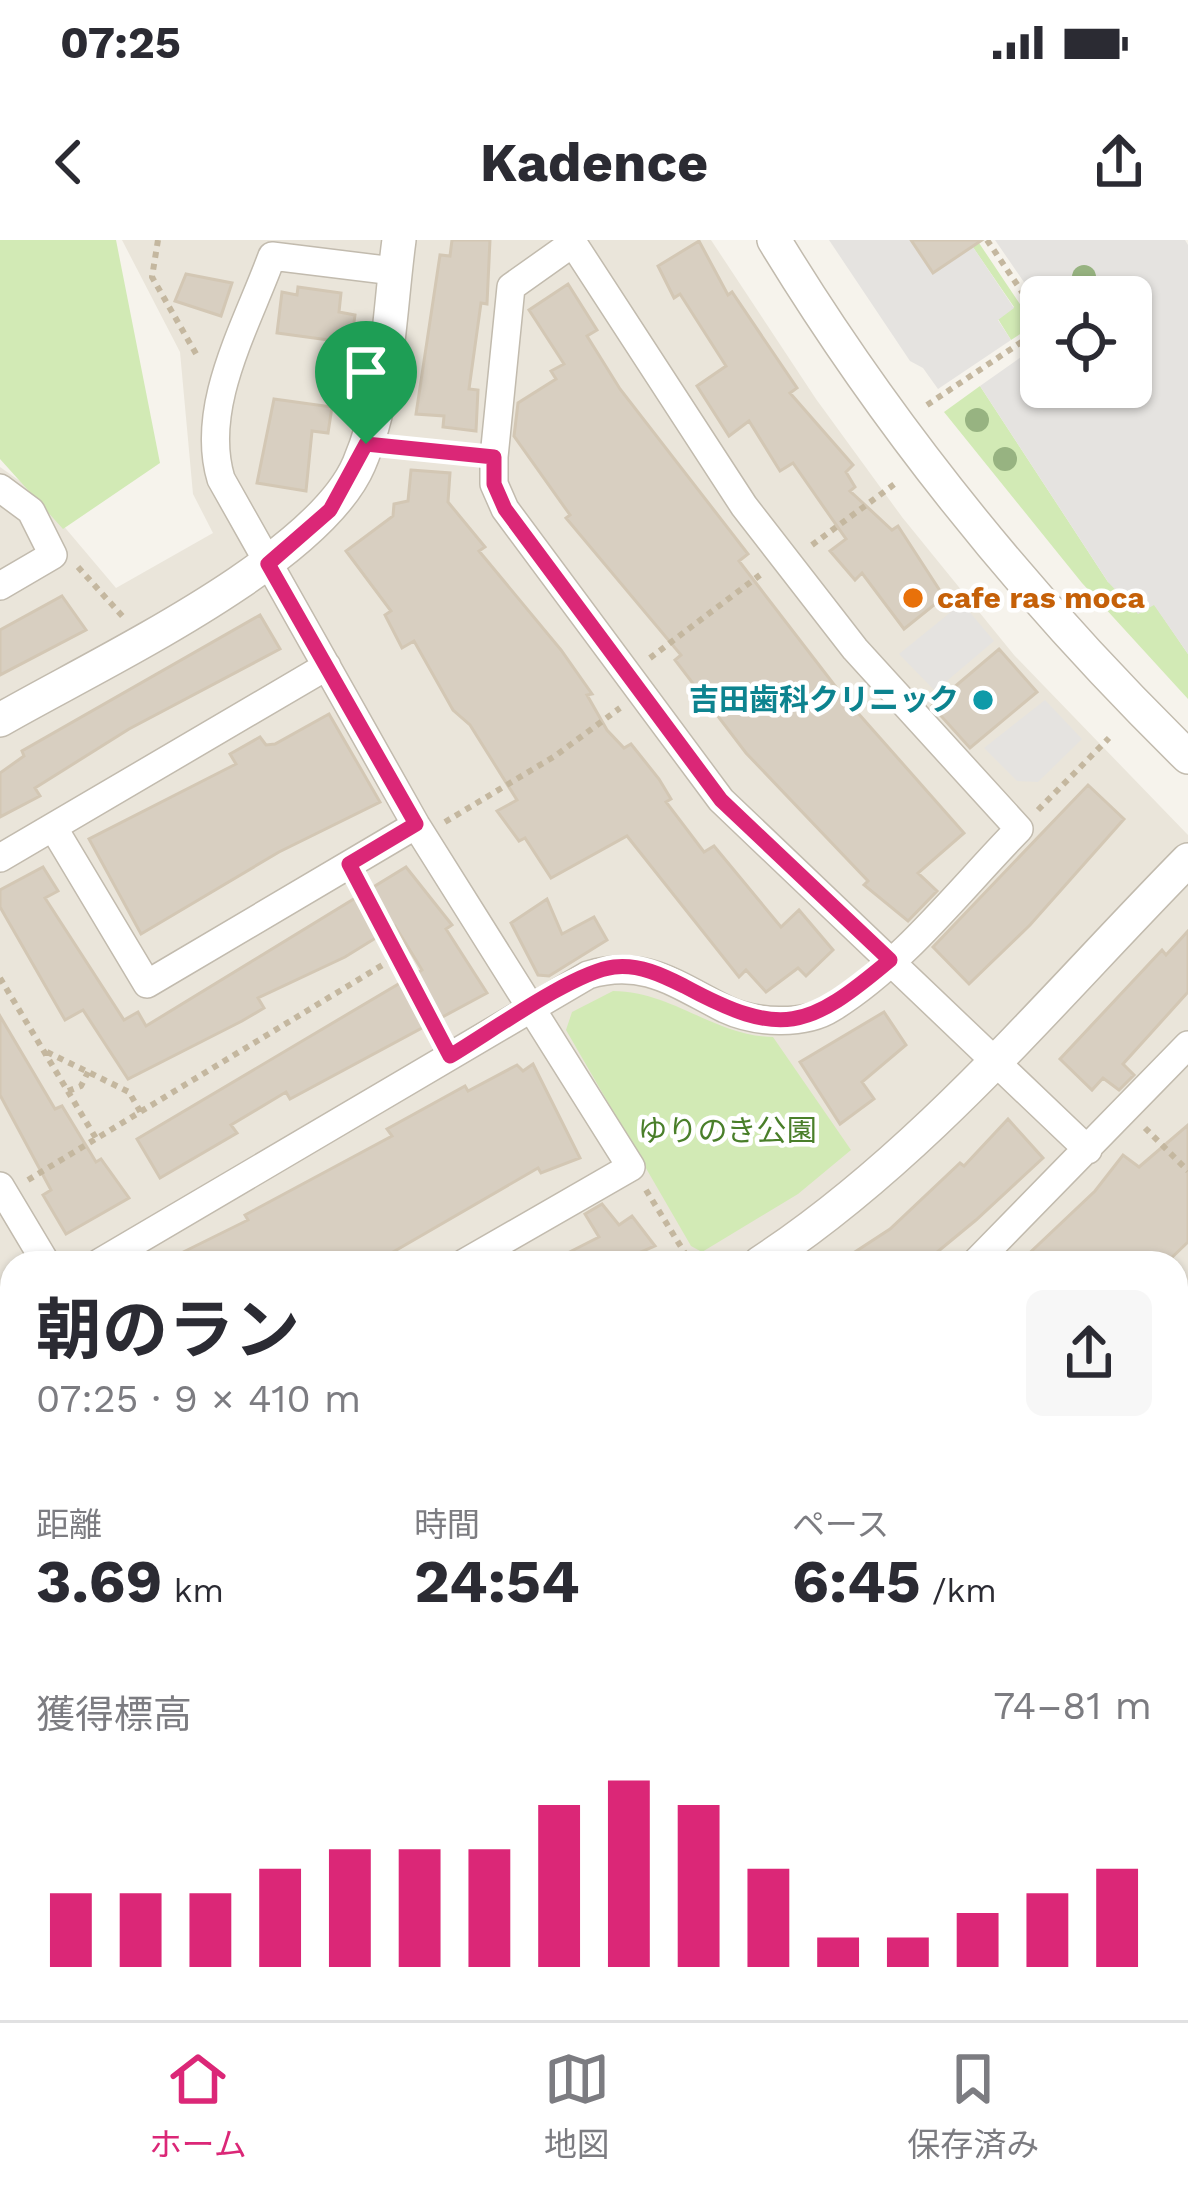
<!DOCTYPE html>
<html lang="ja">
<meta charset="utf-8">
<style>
:root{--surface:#fff;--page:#f7f7f7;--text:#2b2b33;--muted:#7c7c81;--line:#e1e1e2;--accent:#db2777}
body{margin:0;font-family:"Work Sans","Noto Sans JP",sans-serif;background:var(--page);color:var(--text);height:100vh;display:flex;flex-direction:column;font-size:45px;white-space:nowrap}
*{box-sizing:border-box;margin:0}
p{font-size:39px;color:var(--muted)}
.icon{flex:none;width:66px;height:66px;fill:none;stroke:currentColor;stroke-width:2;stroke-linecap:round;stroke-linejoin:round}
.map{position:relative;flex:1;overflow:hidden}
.side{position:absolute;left:0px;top:1011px;width:1188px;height:771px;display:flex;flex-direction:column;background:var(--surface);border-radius:36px 36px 0 0;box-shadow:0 3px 9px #0004}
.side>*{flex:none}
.tools{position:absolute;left:1020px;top:36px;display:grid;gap:24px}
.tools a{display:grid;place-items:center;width:132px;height:132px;border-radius:18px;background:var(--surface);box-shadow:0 3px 9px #0004;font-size:60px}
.pin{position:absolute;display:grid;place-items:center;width:102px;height:102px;color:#fff;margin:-123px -51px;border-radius:50% 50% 50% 0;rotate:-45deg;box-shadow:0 0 12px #0007}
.pin .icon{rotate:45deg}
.round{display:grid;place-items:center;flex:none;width:126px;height:126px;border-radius:18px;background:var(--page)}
.headline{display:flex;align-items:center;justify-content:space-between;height:204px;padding:0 36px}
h1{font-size:66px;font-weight:700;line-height:90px}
.metrics{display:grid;grid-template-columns:repeat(3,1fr);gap:18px;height:204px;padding:12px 36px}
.metrics div{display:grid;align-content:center}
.metrics b{font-size:60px;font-weight:700}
.metrics small{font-size:33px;font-weight:400}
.metrics p{font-size:33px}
.chart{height:336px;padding:24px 36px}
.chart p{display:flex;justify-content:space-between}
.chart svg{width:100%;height:216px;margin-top:12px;stroke:var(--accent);stroke-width:6}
.status{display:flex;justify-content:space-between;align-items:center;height:84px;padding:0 60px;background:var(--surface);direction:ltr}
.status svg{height:33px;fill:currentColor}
header{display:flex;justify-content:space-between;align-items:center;height:156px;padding:0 36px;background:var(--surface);font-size:54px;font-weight:700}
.tabs{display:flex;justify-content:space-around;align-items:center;height:168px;border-top:3px solid var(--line);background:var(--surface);font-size:33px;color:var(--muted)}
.tabs a{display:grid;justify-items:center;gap:6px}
.tabs .active{color:var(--accent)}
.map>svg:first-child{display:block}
.residential{fill:#eae5da}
.green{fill:#d2eab5}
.parking{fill:#e5e3e0}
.building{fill:#d8cfc1;stroke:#d3c7b4;stroke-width:3}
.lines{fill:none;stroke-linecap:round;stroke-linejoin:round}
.minor-casing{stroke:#c2bbae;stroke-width:30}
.tertiary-casing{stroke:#c2bbae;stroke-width:36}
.path{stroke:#c4b79f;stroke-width:6;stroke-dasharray:6 6;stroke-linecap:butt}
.minor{stroke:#fff;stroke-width:27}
.tertiary{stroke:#fff;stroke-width:33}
.tree{fill:#97b381}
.route-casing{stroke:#fff;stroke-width:24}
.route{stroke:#db2777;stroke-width:15}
.food-dot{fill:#e8710a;stroke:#fff;stroke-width:4.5}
.culture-dot{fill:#0f9aa8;stroke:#fff;stroke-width:4.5}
.labels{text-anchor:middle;stroke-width:9;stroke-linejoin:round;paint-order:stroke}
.food-label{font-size:30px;font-weight:bold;fill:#c56008;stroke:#fff;text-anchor:start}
.culture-label{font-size:30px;font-weight:bold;fill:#0d838f;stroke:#fff;text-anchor:end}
.park-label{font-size:30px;fill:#4a7f2a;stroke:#fff}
</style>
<div class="status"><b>07:25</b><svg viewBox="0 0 49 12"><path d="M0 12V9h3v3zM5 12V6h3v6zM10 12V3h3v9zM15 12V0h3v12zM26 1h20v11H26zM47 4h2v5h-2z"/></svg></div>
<header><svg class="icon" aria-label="back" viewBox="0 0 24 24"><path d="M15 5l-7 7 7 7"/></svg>Kadence<svg class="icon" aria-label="share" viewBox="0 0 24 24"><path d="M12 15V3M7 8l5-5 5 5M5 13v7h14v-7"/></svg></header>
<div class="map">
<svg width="1188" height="1780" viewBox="0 0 1188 1780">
<rect width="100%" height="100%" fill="#f6f3ec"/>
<!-- residential -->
<path class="residential" d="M122,0H711L816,159L902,277L1014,415L1188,595V1683L1176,1690V1023H12V1770H1046L1030,1780H0V227L34,251L116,348L213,293L193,254L180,112Z"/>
<!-- green -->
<path class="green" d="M0,0H116L160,223L63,289L0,219Z
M968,0H977L1034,85L1011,100L998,79L1014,67Z
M980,146L1108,342L1154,364L1188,414V459L1082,343L944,172Z
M613,751C672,751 714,796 773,797L851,910L798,954L702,1012L691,1006L566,790L572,772Z
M499,1770H571L577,1780H508Z"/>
<!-- parking -->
<path class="parking" d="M829,0H911L933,33L973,7L1014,68L998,80L1011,100L938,149L923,128L910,121Z
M995,0H1185L1188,5V414L1154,365L1138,374L1108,342L980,146L1041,103V147H1131V57H1041V67Z
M962,363L994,401L935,451L899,414Z
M1045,460L1082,499L1038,542L1017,541L984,508Z"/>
<!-- building -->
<path class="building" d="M452,0H490L487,64L481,63L469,149L478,150L476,191L443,187L444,176L416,174L440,15L450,16Z
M911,0H982L933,33Z
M699,1L728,55L732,52L797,148L790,153L853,225L846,232L855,247L850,251L892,290L898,286L944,357L904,389L862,333L855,340L830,311L846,299L793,223L780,231L749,181L729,196L697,146L726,126L680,54L674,58L658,26Z
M186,34L232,43L221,76L175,61Z
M568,44L597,90L587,96L620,149L748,314L739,321L842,455L964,593L918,633L937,651L908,681L864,645L868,641L746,513L675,420L681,415L566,278L570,275L514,196L518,163L556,139L551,131L564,124L529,70Z
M298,47L341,53L339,72L355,75L351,103L277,93L282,52L297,55Z
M274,159L332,167L328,193L312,191L306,251L257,243Z
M411,230L450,233L448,262L485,307L479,311L561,410L592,454L587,455L607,490L624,508L631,504L659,539L671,559L666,562L704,612L714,606L781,687L799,670L833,710L806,736L798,728L766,752L746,730L739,737L627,596L551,638L525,598L519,601L497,571L517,560L470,485L453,470L414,401L402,408L385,375L391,371L346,311L393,276L394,264L408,261Z
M62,356L86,390L0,435V390Z
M260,375L280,409L129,489L35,548L40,556L0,577V533L24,516L22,511Z
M999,409L1037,452L970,508L932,466Z
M329,474L380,562L279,612L141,694L89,599L236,524L230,514L260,497L266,505L275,504Z
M1088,545L1124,579L1030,685L969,744L933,707Z
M43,627L58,651L45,658L124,780L138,772L146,786L406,627L452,685L446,689L487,753L290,859L286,852L231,885L237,893L160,938L137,899L422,730L395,686L345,717L258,758L264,768L242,781L128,839L83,770L65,780L0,667V650Z
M547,659L562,694L594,677L607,700L549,736L538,735L511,683Z
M1188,691V752L1123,824L1134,835L1119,850L1103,838L1092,850L1060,819L1162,710L1166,715Z
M884,772L906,805L862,842L874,859L840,884L800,822Z
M0,776L55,869L62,866L96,922L101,919L129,958L66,994L43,955L51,950L0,855Z
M533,824L580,918L541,933L538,928L374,1023H161L248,980L245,975L392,896L387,889L465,846L468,851L517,825L523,831Z
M1008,879L1043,918L976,980L924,1023H838L890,989L960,923L964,926Z
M1188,885V1002L1166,1023H1019L1095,951L1123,915L1139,927Z
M602,964L619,985L632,976L655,1006L616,1023H548L599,997L585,974Z"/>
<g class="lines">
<defs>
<path id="minor" d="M573,3L511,47L494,217V244L505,269L721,560L1088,910
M394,31L272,16C247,85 199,166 221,239L416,585L631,927L464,1023
M0,248L31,271L53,315L0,346
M53,587L147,744L416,585
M0,618L327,426
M0,946L46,1023
M99,1023L588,735C644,718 677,745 725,769C755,783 804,786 832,768C903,724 961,648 1019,589L855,409L744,266L571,0
M975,1023L1188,805
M1176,1085L1188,1072
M1176,1359L1188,1352
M0,1548L12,1545
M1176,1569L1188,1562
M0,1739L12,1736
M665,1770L672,1780
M448,1780L468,1770
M818,1780L834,1770"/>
<path id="tertiary" d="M774,0C889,189 1031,363 1188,517
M0,480C95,425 317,322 359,224C389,154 389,74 399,0
M760,1023C922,917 1053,757 1188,620
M0,1411L12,1408
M1176,1737L1188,1729
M1105,1780L1121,1770"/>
</defs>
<!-- minor casing -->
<use href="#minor" class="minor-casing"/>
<!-- tertiary casing -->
<use href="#tertiary" class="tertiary-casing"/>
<!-- path -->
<path class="path" d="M158,0L152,37L199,119
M987,0L1041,80
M927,165L1041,89
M400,207L464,214
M812,305L896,243
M78,327L125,379
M650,418L760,335
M1038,570L1109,498
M445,582L555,516L620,468
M363,648L438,791
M0,738L97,900
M47,812L129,852L141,873
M68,851L81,846L88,832
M1145,888L1188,931
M28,940L399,715
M646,950L691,1023
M0,1190L12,1213
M1176,1238L1188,1228
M0,1256H12
M44,1770L45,1780
M524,1770L531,1780"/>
<!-- minor -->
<use href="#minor" class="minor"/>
<!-- tertiary -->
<use href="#tertiary" class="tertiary"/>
</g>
<!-- trees -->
<g class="tree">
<circle cx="1084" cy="37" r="12"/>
<circle cx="977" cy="180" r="12"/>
<circle cx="1005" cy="219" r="12"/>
</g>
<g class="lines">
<defs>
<path id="route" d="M366,204L494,217V244L505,269L721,560L890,720C808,789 782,799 684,746C662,735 639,724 614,727C573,732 489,793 450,816L349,624L416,584L268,324L330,270Z"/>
</defs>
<!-- route casing -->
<use href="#route" class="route-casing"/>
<!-- route -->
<use href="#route" class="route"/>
</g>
<!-- markers -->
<circle class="food-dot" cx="913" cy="358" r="12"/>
<circle class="culture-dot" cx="983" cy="460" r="12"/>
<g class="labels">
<!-- food labels -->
<g class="food-label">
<text x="937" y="368">cafe ras moca</text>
</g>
<!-- culture labels -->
<g class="culture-label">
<text x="959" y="470">吉田歯科クリニック</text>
</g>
<!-- park labels -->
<g class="park-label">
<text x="727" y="901">ゆりのき公園</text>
</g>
</g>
</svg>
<div class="tools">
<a><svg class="icon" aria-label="locate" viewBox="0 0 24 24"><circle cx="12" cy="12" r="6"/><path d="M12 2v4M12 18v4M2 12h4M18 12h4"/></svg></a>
</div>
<div class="pin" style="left:366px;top:204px;background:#1e9e55"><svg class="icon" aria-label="arrive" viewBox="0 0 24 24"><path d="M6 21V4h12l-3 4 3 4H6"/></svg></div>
<section class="side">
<div class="headline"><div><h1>朝のラン</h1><p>07:25 · 9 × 410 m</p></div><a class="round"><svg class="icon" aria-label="share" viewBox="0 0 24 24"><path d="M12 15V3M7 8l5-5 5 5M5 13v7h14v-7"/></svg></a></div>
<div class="metrics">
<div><p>距離</p><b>3.69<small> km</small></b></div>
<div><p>時間</p><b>24:54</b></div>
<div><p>ペース</p><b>6:45<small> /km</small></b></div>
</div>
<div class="chart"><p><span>獲得標高</span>74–81 m</p>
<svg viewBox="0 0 160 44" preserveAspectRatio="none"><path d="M5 44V29M15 44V29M25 44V29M35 44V24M45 44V20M55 44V20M65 44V20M75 44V11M85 44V6M95 44V11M105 44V24M115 44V38M125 44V38M135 44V33M145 44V29M155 44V24"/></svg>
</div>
</section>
</div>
<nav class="tabs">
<a class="active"><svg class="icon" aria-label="home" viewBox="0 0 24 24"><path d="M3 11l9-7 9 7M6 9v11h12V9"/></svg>ホーム</a>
<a><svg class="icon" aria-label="map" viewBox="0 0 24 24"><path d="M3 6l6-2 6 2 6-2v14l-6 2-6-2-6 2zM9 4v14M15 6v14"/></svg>地図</a>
<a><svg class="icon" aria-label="saved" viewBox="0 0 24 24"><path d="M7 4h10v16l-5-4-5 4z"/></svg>保存済み</a>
</nav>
